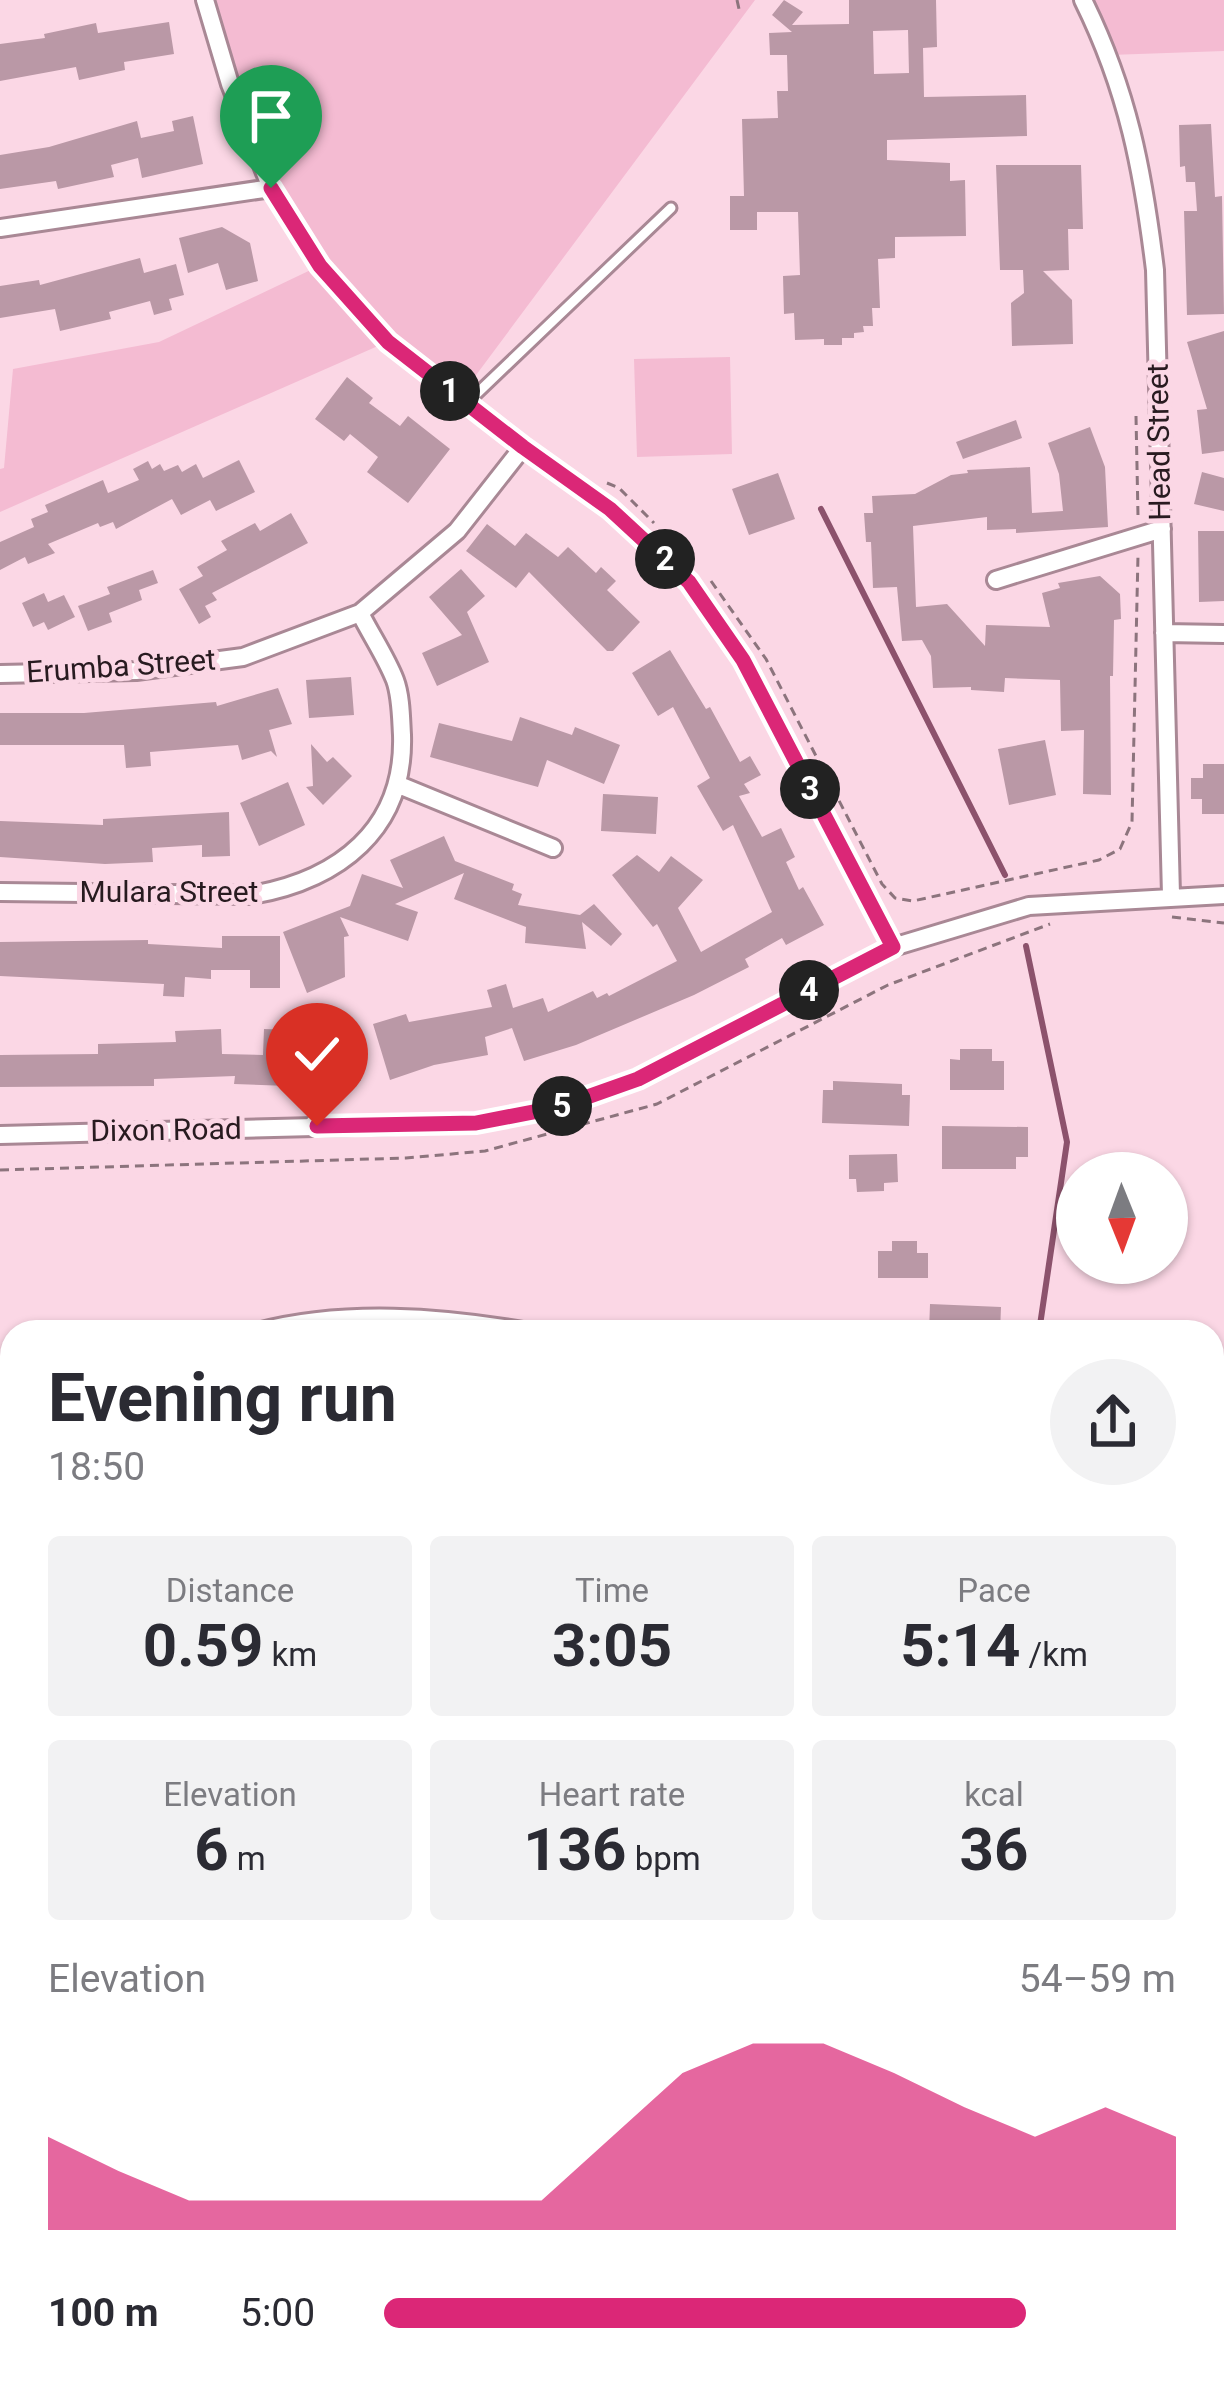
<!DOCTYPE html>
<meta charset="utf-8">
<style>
:root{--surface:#fff;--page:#f2f2f3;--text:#2b2b33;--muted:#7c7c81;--accent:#db2777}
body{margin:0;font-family:Roboto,sans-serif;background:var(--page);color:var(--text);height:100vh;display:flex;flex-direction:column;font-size:45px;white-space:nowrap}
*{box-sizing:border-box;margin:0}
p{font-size:39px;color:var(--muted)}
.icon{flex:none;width:66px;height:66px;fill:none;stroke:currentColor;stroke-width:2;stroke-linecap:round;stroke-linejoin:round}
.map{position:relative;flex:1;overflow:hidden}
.details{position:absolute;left:0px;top:1320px;width:1224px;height:1062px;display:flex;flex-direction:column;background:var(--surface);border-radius:36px 36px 0 0;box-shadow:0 3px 9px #0004}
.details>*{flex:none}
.needle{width:78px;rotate:179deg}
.fabs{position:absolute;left:1056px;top:1152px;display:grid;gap:24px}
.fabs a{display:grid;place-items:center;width:132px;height:132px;border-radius:50%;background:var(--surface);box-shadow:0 3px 9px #0004;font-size:60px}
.pin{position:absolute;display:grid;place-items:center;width:102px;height:102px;color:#fff;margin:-123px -51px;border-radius:50% 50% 50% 0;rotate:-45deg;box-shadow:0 0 12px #0007}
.pin .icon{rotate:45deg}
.km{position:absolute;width:60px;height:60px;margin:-30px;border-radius:50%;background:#222;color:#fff;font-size:33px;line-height:60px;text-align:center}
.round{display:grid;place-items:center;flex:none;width:126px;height:126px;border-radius:63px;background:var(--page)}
.summary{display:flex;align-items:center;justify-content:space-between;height:204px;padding:0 48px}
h1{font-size:66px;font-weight:700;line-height:90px}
.stats{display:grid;grid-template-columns:repeat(3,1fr);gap:18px;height:204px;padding:12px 48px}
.stats div{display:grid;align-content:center;border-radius:12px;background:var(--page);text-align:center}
.stats b{font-size:60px;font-weight:700}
.stats small{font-size:33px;font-weight:400}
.stats p{font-size:33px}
.chart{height:336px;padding:24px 48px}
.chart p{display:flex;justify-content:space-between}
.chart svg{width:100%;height:216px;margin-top:12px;fill:var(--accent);opacity:.7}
ul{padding:0 48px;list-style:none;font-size:39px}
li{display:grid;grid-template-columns:192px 144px 1fr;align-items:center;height:90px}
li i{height:30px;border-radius:15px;background:var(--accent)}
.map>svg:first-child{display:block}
.green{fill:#f4bbd2}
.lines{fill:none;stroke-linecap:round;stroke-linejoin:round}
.stream{stroke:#8c526c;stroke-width:6}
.building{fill:#ba98a6;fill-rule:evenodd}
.lane-casing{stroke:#a98895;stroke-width:15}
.street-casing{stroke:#a98895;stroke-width:22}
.path{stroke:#8c747d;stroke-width:3;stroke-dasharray:9 6;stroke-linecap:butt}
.lane{stroke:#fff;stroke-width:9}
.street{stroke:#fff;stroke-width:16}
.route-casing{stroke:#fff;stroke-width:24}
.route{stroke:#db2777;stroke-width:15}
.labels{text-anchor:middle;stroke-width:10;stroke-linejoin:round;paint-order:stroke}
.street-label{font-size:30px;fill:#281b20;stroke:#fbd7e5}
</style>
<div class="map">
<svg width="1224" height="2382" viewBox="0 0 1224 2382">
<rect width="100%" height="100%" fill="#fbd7e5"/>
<!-- green -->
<path class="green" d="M205,0H755L459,398L387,342L0,512V469L4,468L13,369L159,342L319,266L271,188Z
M1083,0H1224V51L1110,55Z
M730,357L732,454L637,457L634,359Z"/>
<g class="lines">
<!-- stream -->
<path class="stream" d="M821,509L1005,875
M1026,946L1067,1142L1039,1332"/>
</g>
<!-- building -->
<path class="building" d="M784,0L803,12L792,25L849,24V0H936L937,47L923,48L924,97L1026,95L1027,136L887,140V160L950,163V181L965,180L966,236L895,237V258L878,259L880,308H872L873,326H863L864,332L854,333V338H842V345H824V339L795,340L794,313L784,314L783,276L800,275L798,212H757V230H730V196H744L742,119L778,118L777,91H788L787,55H770L769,33L792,32L772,15ZM908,30L909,73L874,74L873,31Z
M169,22L174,54L124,62L125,70L79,80L76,67L0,81V44L45,38L44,34L96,23L98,33Z
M193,116L203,164L142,178L138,158L111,165L114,177L58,189L56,181L0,189V155L49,147L137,121L141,138L174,131L172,121Z
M1211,124L1215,197L1222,196L1224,314L1187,315L1184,211H1197L1195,182H1186L1185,166L1180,167L1179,125Z
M996,165H1081L1083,229H1068L1069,270L1043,271L1072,300L1073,344L1012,346L1011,303L1024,293L1023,270H1000Z
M222,227L250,243L258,281L226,290L218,263L188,273L179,238Z
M140,258L144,273L176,264L184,295L169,299L172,310L154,315L150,301L109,312L111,319L60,331L55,309L0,318V286L39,280L40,285Z
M1224,331V451L1202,454L1197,410L1207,409L1187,342Z
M347,377L373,398L369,403L400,426L408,416L450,449L408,503L367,472L378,457L350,434L344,441L315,419Z
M1016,420L1022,438L963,459L956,442Z
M1090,427L1105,467L1108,527L1016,533V529L987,530V517L913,526L916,607L947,604L985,646L986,625L1050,627L1042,593L1060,588L1058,583L1100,576L1120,594L1121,619L1114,620L1113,676H1110L1111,795L1083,794L1084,730L1061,731L1060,680L1005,678L1004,692L971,690V687L933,688L931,656L922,640L902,641L897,587L873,588L871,542H866L864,513H873L872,496L915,494L951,475L968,473L967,470L1030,467L1032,513L1063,511L1059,474L1048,443Z
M239,460L255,492L216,511L210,500L181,515L172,499L116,529L113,522L100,527L98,523L48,544L55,553L28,564L25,557L0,570V542L34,527L31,519L48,512L45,505L103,480L108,493L139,480L133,469L148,461L152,469L160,464L164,471L178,465L182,472L196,464L203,478Z
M1202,472L1224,478V511L1194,504Z
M778,473L795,519L749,535L732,489Z
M291,513L308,543L212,593L217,600L205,606L211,617L199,624L179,589L203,576L197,567L227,550L221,541L255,523L260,531Z
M487,524L515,546L526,533L558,557L568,547L596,573L601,567L616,581L607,590L640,622L613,651H607L529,572L516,588L466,551Z
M1198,531H1224V601L1199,602Z
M461,569L485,596L467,612L489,662L437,686L422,653L462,635L429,597Z
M153,570L158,583L139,590L142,600L109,613L112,622L88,631L78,606L110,594L107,587Z
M44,593L48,602L64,595L75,617L48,630L44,622L33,627L22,603Z
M670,650L706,709L710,707L740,762L750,756L761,775L744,784L750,793L739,796L762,837L781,828L795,857L786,862L799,890L803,887L824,925L786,945L782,938L745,959L749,967L694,995L576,1045L524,1061L512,1028L485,1037L488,1055L434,1065L390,1080L373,1024L406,1014L409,1022L492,1007L487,990L506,984L513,1008L543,998L548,1012L593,991L597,998L607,993L609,996L677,961L657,924L653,927L612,875L637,855L659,872L671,856L703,880L678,908L701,952L772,912L733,825L723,831L697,786L710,778L673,707L658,716L632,673Z
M351,677L354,715L309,718L306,680Z
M278,688L292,724L269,730L277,757L271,751L242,760L238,745L150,752L151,766L126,768L124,745H0V713H84L216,702L217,706Z
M520,717L572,735L575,727L620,745L604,784L547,760L538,787L430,757L439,723L512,741Z
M1045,740L1056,795L1009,805L998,749Z
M311,744L327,762L333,757L352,776L323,805L306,787L313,786Z
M1203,764H1224V814H1202V799H1191V778H1203Z
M288,782L305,825L259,846L240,803Z
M603,794L658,797L656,834L601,831Z
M229,812L230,856L202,857V845L152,848L153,862L105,864L0,857V821L103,825V819Z
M444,836L455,861L514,884L512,890L522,894L518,905L580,915L594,904L622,934L611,946L582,922L586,949L525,943L526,927L454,899L464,873L395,904L418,912L408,941L340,917L349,936L344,937L345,977L307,993L283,932L350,906L362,874L403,888L390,860Z
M222,936H280V988H250V970H211V979L185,977L184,997L163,996L164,984L0,976V942L148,940V944L222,948Z
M221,1029L222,1054L263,1055L264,1029L291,1030V1035L346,1034V1057L360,1056L361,1081L289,1082V1086L234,1084L235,1076L154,1079V1086L0,1087V1055L98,1054V1044L176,1042L175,1031Z
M960,1049H992V1061H1004V1090H950V1059L960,1060Z
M833,1081L902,1084V1095H910L909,1126L822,1123L823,1090H833Z
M942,1126L1028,1127V1157H1016V1169H942Z
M897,1154L898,1182L884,1183V1191L857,1192L856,1179H849V1155Z
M892,1241H917V1253H928V1278H878V1251H892Z
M930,1304L1001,1307L1000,1332H929Z"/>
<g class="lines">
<defs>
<path id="lane" d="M467,403L671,208"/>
<path id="street" d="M205,0L230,84L271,188L320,266L388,342L523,447L610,509L689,582L743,660L893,947
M1083,0C1128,91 1143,171 1155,270L1171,895
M0,228L271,188
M996,580L1162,529
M1164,633L1224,634
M0,674L136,671L243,657L360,613L457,531L523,447
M399,785L553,848
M0,892L252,895C338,880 405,830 402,735C401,718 401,696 395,680C386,657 371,635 360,613
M0,1135L476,1123L559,1107L638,1079L893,947L1029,906L1224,895
M258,1332C345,1309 442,1317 529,1332
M0,1428L12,1423
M1212,1709L1224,1717
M0,1836L12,1834
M1212,2312L1224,2319
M900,2382L907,2370"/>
</defs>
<!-- lane casing -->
<use href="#lane" class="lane-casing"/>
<!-- street casing -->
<use href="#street" class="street-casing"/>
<!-- path -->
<path class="path" d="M737,0L739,9
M1136,416L1138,516
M607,483L619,488L654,523
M711,581L766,659L882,884L895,898L913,901L1099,860L1120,849L1132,822L1138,555
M1172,917L1224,923
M0,1170L406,1158L485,1151L657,1104L888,985L1050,924"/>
<!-- lane -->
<use href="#lane" class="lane"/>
<!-- street -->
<use href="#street" class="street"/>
</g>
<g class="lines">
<defs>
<path id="route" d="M271,188L320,266L388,342L523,447L610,509L689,582L743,660L893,947L638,1079L559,1107L476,1123L317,1126"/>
</defs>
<!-- route casing -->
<use href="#route" class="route-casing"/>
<!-- route -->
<use href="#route" class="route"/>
</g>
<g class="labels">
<!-- street labels -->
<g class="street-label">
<text transform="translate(1159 442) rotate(-91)" y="10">Head Street</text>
<text transform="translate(121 666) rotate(-4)" y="10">Erumba Street</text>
<text x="169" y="902">Mulara Street</text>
<text transform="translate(166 1130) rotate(-1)" y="10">Dixon Road</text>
</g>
</g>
</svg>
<div class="fabs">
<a><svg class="needle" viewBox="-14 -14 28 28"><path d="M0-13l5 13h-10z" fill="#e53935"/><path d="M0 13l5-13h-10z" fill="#7c7c81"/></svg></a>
</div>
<div class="pin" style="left:271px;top:188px;background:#1e9e55"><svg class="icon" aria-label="arrive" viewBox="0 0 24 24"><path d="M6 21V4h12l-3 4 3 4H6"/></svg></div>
<div class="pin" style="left:317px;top:1126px;background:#d93025"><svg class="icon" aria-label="check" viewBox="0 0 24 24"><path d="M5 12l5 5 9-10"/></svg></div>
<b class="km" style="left:450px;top:391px">1</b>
<b class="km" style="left:665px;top:559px">2</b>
<b class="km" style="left:810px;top:789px">3</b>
<b class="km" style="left:809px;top:990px">4</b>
<b class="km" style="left:562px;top:1106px">5</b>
<section class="details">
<div class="summary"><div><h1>Evening run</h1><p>18:50</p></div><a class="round"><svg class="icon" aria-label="share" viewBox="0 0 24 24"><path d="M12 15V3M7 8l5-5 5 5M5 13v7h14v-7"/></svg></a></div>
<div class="stats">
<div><p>Distance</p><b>0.59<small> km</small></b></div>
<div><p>Time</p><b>3:05</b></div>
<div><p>Pace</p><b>5:14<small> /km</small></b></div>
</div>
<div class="stats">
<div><p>Elevation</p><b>6<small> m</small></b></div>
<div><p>Heart rate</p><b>136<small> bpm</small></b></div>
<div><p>kcal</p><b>36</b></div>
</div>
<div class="chart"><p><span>Elevation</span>54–59 m</p>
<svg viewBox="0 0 160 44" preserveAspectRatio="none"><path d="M0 44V25L10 32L20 38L30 38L40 38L50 38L60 38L70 38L80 25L90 12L100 6L110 6L120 12L130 19L140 25L150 19L160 25V44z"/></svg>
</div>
<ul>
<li><b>100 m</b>5:00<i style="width:81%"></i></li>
</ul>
</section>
</div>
